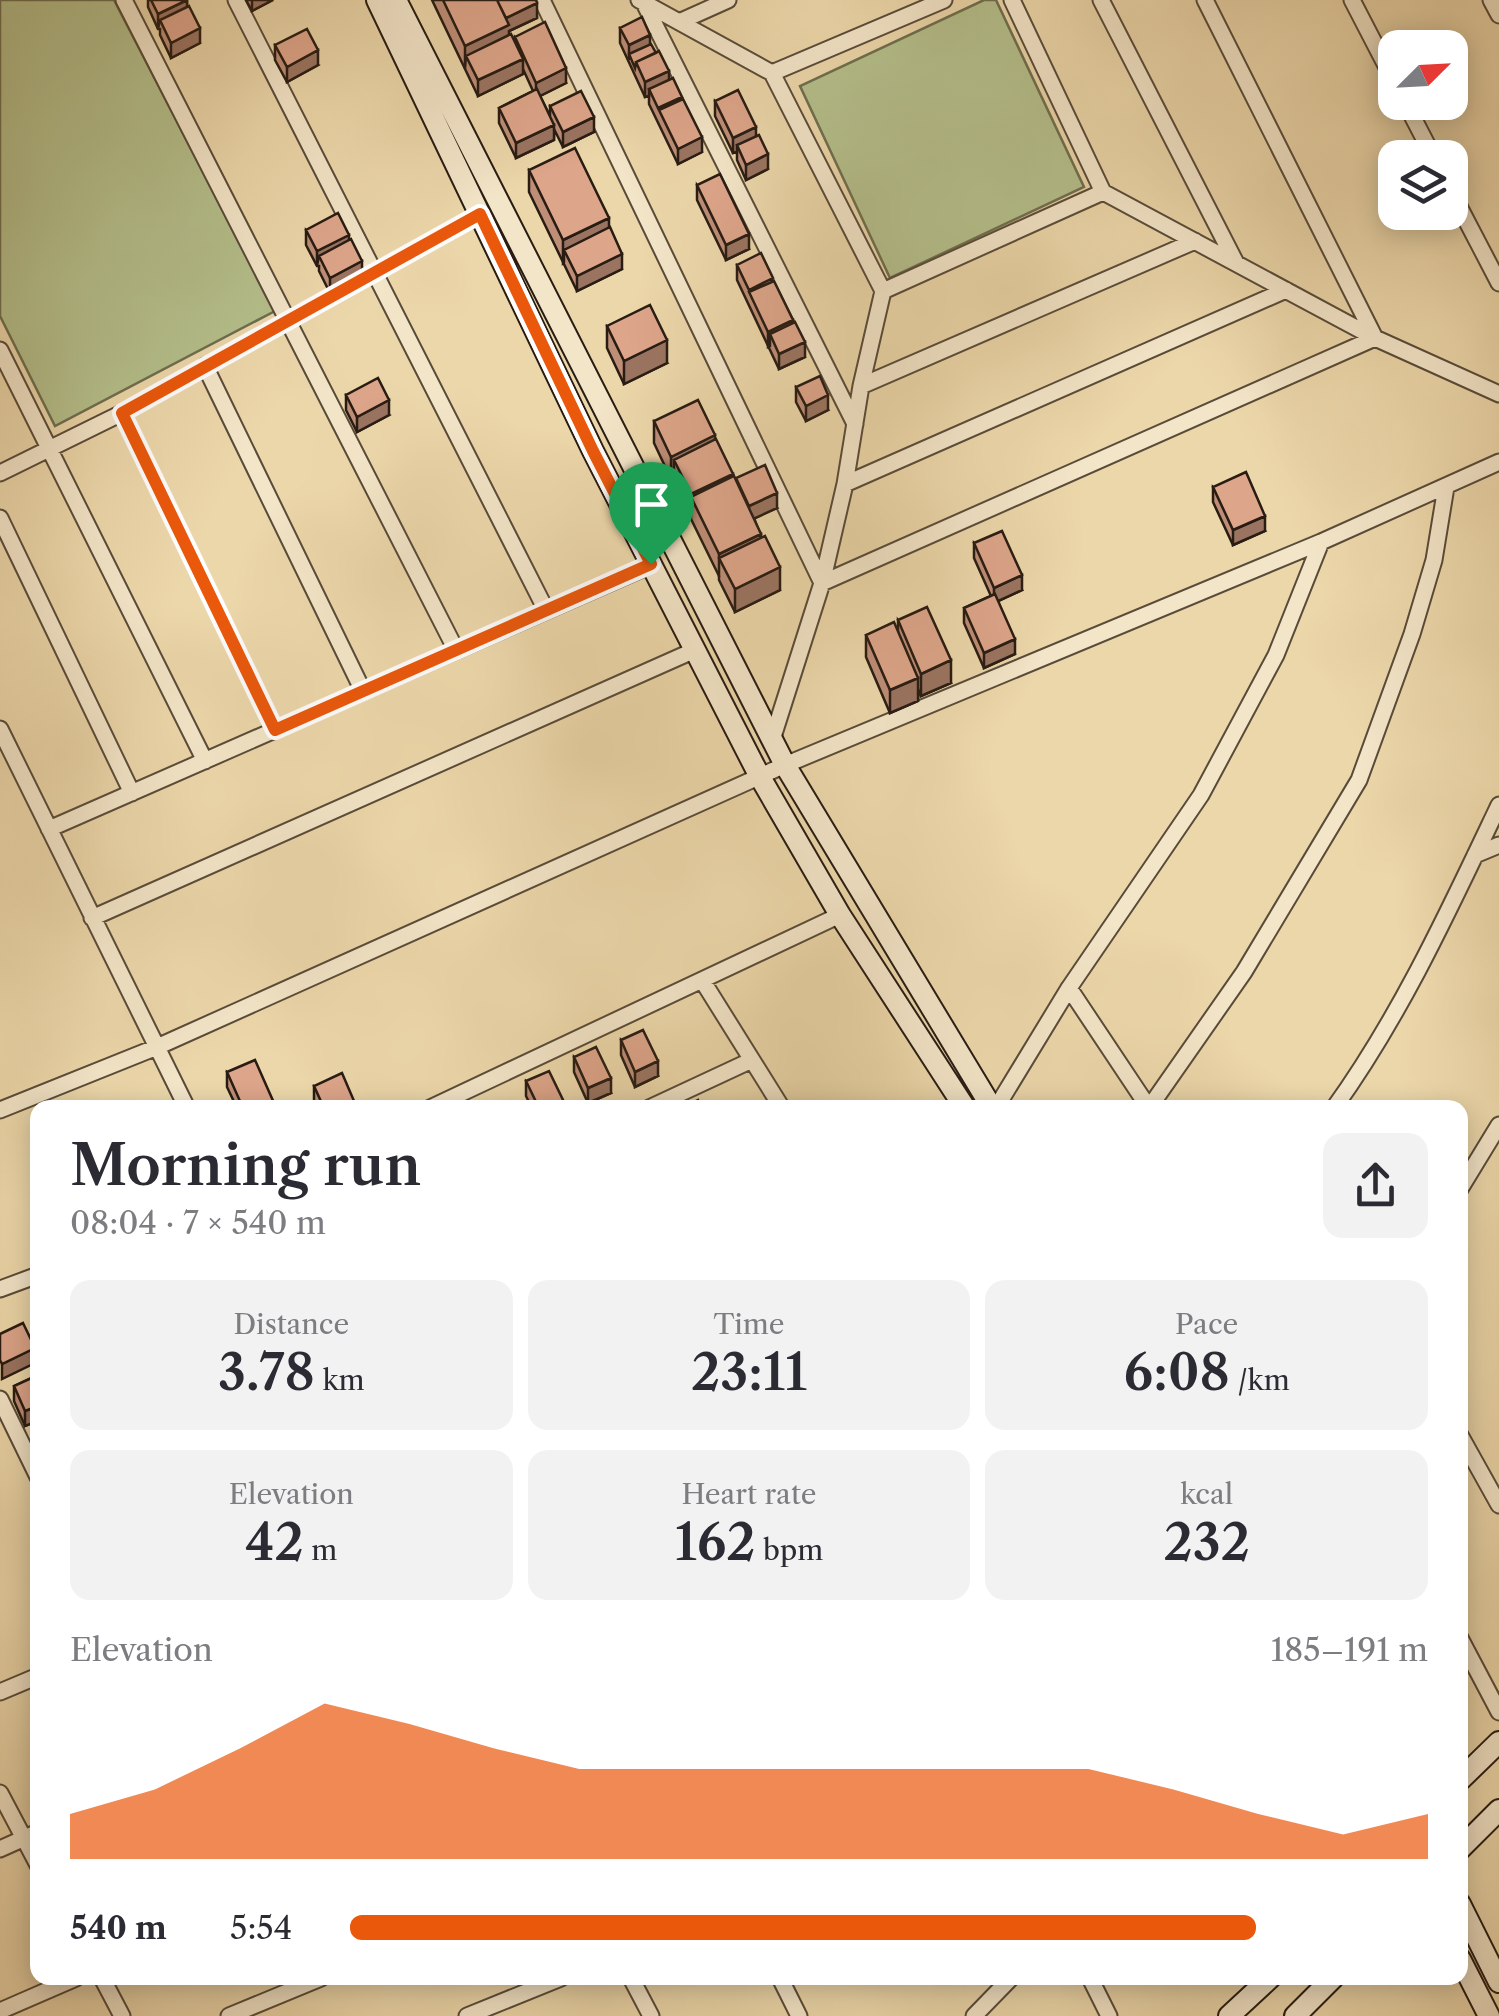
<!DOCTYPE html>
<meta charset="utf-8">
<style>
:root{--surface:#fff;--page:#f2f2f3;--text:#2b2b33;--muted:#7c7c81;--accent:#ea580c}
body{margin:0;font-family:"Libre Caslon Text",serif;background:var(--page);color:var(--text);height:100vh;display:flex;flex-direction:column;font-size:38px;white-space:nowrap}
*{box-sizing:border-box;margin:0}
p{font-size:32px;color:var(--muted)}
.icon{flex:none;width:55px;height:55px;fill:none;stroke:currentColor;stroke-width:2;stroke-linecap:round;stroke-linejoin:round}
.map{position:relative;flex:1;overflow:hidden}
.side{position:absolute;left:30px;top:1100px;width:1438px;height:885px;display:flex;flex-direction:column;background:var(--surface);border-radius:20px;box-shadow:0 5px 25px #0003}
.side>*{flex:none}
.needle{width:65px;rotate:66deg}
.buttons{position:absolute;left:1378px;top:30px;display:grid;gap:20px}
.buttons a{display:grid;place-items:center;width:90px;height:90px;border-radius:20px;background:var(--surface);box-shadow:0 5px 25px #0003;font-size:50px}
.pin{position:absolute;display:grid;place-items:center;width:85px;height:85px;color:#fff;margin:-102px -42px;border-radius:50% 50% 50% 0;rotate:-45deg;box-shadow:0 0 10px #0007}
.pin .icon{rotate:45deg}
.round{display:grid;place-items:center;flex:none;width:105px;height:105px;border-radius:20px;background:var(--page)}
.overview{display:flex;align-items:center;justify-content:space-between;height:170px;padding:0 40px}
h1{font-size:55px;font-weight:600;line-height:75px}
.stats{display:grid;grid-template-columns:repeat(3,1fr);gap:15px;height:170px;padding:10px 40px}
.stats div{display:grid;align-content:center;border-radius:20px;background:var(--page);text-align:center}
.stats b{font-size:50px;font-weight:600}
.stats small{font-size:28px;font-weight:400}
.stats p{font-size:28px}
.chart{height:280px;padding:20px 40px}
.chart p{display:flex;justify-content:space-between}
.chart svg{width:100%;height:180px;margin-top:10px;fill:var(--accent);opacity:.7}
ul{padding:0 40px;list-style:none;font-size:32px}
li{display:grid;grid-template-columns:160px 120px 1fr;align-items:center;height:75px}
li i{height:25px;border-radius:12px;background:var(--accent)}
.map>svg:first-child{display:block}
.green{fill:#b4bf8b;stroke:#6e6e4f;stroke-width:2.5}
.lines{fill:none;stroke-linecap:round;stroke-linejoin:round}
.street-casing{stroke:#594b39;stroke-width:19}
.secondary-casing{stroke:#281c13;stroke-width:24}
.street{stroke:#f3e5c8;stroke-width:15}
.secondary{stroke:#f3e5c8;stroke-width:20}
.wall{fill:#be8e77;stroke:#281c13;stroke-width:2.5}
.shaded-wall{fill:#9b7461;stroke:#281c13;stroke-width:2.5}
.building{fill:#dda58a;stroke:#281c13;stroke-width:2.5}
.route-casing{stroke:#fff;stroke-width:20}
.route{stroke:#ea580c;stroke-width:12}
</style>
<div class="map">
<svg width="1499" height="2016" viewBox="0 0 1499 2016">
<rect width="100%" height="100%" fill="#ecd7aa"/>
<filter id="stains"><feTurbulence type="fractalNoise" baseFrequency=".002" numOctaves="4"/><feColorMatrix values="0 0 0 0 .2 0 0 0 0 .09 0 0 0 0 .02 0 0 0 .5 -.17"/></filter>
<radialGradient id="worn" r=".72"><stop offset=".6" stop-color="#630" stop-opacity="0"/><stop offset="1" stop-color="#630" stop-opacity=".3"/></radialGradient>
<!-- green -->
<path class="green" d="M0,0H114L275,311L55,426L0,316Z
M984,0H996L1084,187L890,278L800,86Z"/>
<g class="lines">
<defs>
<path id="street" d="M124,0L456,650
M236,0L546,610
M542,0L822,583L1375,338L1205,0
M639,0L772,73L883,291L1103,192L1012,0
M1101,0L1236,263
M1352,0L1395,83
M1491,0L1499,15
M644,3L855,424
M679,22L728,0
M772,73L944,0
M1405,102L1434,158
M1450,189L1499,283
M1103,192L1375,338L1499,394
M0,350L205,761
M205,366L363,691
M861,386L1195,241
M122,413L275,730
M0,473L122,413L480,214
M845,484L1286,290
M0,518L132,793
M0,729L187,1108
M772,740L822,583L845,484L861,386L883,291
M49,829L651,565
M1475,855L1499,845
M92,918L695,650
M702,980L782,1108
M1069,988L1149,1108L1244,972L1359,780L1412,634L1434,560L1446,487
M430,1108L840,915
M649,1108L752,1060
M996,1108L1069,988L1201,795L1276,655L1321,542
M1334,1108C1401,1015 1450,908 1499,805
M0,1110L157,1047L785,765L1321,542L1499,462
M1460,1189L1499,1125
M0,1289L38,1275
M0,1399L38,1477
M1460,1435L1499,1505
M1460,1638L1499,1712
M0,1692L38,1676
M0,1793L38,1865
M0,1849L38,1832
M102,1978L122,2016
M631,1978L651,2016
M780,1978L799,2016
M1090,1978L1109,2016
M0,2011L76,1978
M229,2016L321,1978
M467,2016L561,1978
M974,2016L1011,1978"/>
<path id="secondary" d="M377,0L593,451L760,777L840,915L965,1108
M396,0L785,765L992,1108
M1460,1780L1499,1742
M1460,1849L1499,1810
M1460,1904L1499,1982
M1460,1959L1489,2016
M1229,2016L1270,1978
M1295,2016L1333,1978"/>
</defs>
<!-- street casing -->
<use href="#street" class="street-casing"/>
<!-- secondary casing -->
<use href="#secondary" class="secondary-casing"/>
<!-- street -->
<use href="#street" class="street"/>
<!-- secondary -->
<use href="#secondary" class="secondary"/>
</g>
<!-- wall -->
<path class="wall" d="M148,0H187V7L200,43L171,58L160,35V29H158L148,7Z
M246,0H273L252,11Z
M432,0H536L537,18L509,31V35L515,43V37L566,83L540,96L550,116V106L594,132L563,147L554,129V140L516,158L499,123V108L533,91L523,69V74L478,96Z
M620,28L650,44L669,80L682,99L702,152L678,164L649,104V96L645,97L620,43Z
M275,45L318,65L287,82L275,60Z
M715,101L756,136L768,169L746,180L737,160V152L733,153L715,116Z
M529,170L609,228L622,269L577,291L529,192Z
M697,185L749,249L726,260L697,200Z
M306,230L362,276L330,293L319,271V266H317L306,245Z
M737,265L773,281L793,322L805,357L779,369L737,280Z
M607,326L667,363L624,384L607,348Z
M796,387L828,410L806,421L796,402Z
M346,395L389,415L357,432L346,410Z
M654,421L715,440L736,481L777,508L754,518L780,590L735,612L719,580V576L691,519V516L674,482V477L671,479L654,443Z
M1213,487L1265,531L1233,545L1213,502Z
M974,543L1022,590L998,601L1015,654L984,668L964,623V608L991,596L974,558Z
M898,620L951,683L921,696L918,689V701L890,713L866,657V635L898,631Z
M621,1040L658,1076L635,1087L621,1055Z
M574,1057L611,1093L588,1103L574,1072Z
M227,1072L274,1108H237L227,1087Z
M526,1081L564,1108H532L526,1096Z
M314,1086L357,1108H317L314,1101Z
M38,1375V1421L25,1426L14,1401V1386Z"/>
<!-- shaded-wall -->
<path class="shaded-wall" d="M187,0V15L160,20L158,29V14Z
M252,0H273L252,11Z
M537,3V18L509,31V47L466,56L465,69V46L506,18Z
M200,28V43L171,58V43Z
M650,35V50L629,54V60V45Z
M318,50V65L287,82V67Z
M523,59V74L478,96V80Z
M566,68V83L536,98V83Z
M669,71V86L649,89V96L645,97V82Z
M594,117V132L563,147V132Z
M554,125V140L516,158V143Z
M756,127V142L737,145V152L733,153V138Z
M702,137V152L678,164V149Z
M768,154V169L746,180V165Z
M609,218V240L564,250V262L563,263V240Z
M749,234V249L726,260V245Z
M349,235V250L319,256L317,266V251Z
M622,254V269L577,291V276Z
M362,261V276L330,293V278Z
M793,320V335L770,334V346L768,347V332Z
M667,340V363L624,384V361Z
M805,342V357L779,369V354Z
M828,395V410L806,421V406Z
M389,400V415L357,432V417Z
M715,435V458L674,460V477L671,479V457Z
M733,474V496L691,497V494Z
M777,493V508L749,521V506Z
M1265,516V531L1233,545V530Z
M761,534V556L719,558V577V554Z
M780,567V590L735,612V589Z
M1022,575V590L994,603V588Z
M1015,639V654L984,668V653Z
M951,660V683L921,696V674Z
M918,678V701L890,713V690Z
M658,1061V1076L635,1087V1072Z
M611,1078V1093L588,1103V1088Z
M35,1348V1363L2,1379V1364Z
M38,1406V1421L25,1426V1411Z"/>
<!-- building -->
<path class="building" d="M151,0H187L158,14Z
M443,0H497L509,25L465,46Z
M497,0H536L537,3L506,18Z
M189,6L200,28L171,43L160,20Z
M642,17L650,35L629,45L620,28Z
M545,22L566,68L536,83L515,37Z
M307,29L318,50L287,67L275,45Z
M511,34L523,59L478,80L466,56Z
M651,44L656,53L636,62L635,68L629,54Z
M659,51L669,71L645,82L636,62Z
M673,78L682,97L658,108L649,89Z
M537,89L554,125L516,143L499,108Z
M738,90L756,127L733,138L715,101Z
M581,91L594,117L563,132L550,106Z
M683,99L702,137L678,149L659,110Z
M759,135L768,154L746,165L737,145Z
M575,148L609,218L563,240L529,170Z
M720,174L749,234L726,245L697,185Z
M338,213L349,235L317,251L306,230Z
M610,227L622,254L577,276L564,250Z
M351,239L362,261L330,278L319,256Z
M761,253L773,278L749,290L737,265Z
M774,281L793,320L768,332L749,292Z
M650,305L667,340L624,361L607,326Z
M795,322L805,342L779,354L770,334Z
M820,376L828,395L806,406L796,387Z
M378,378L389,400L357,417L346,395Z
M698,400L715,435L671,457L654,421Z
M716,439L733,474L691,494L674,460Z
M765,465L777,493L749,506L736,478Z
M1246,472L1265,516L1233,530L1213,487Z
M734,476L761,534L719,554L691,497Z
M1002,531L1022,575L994,588L974,543Z
M765,536L780,567L735,589L719,558Z
M995,594L1015,639L984,653L964,608Z
M927,607L951,660L921,674L898,620Z
M894,622L918,678L890,690L866,635Z
M643,1030L658,1061L635,1072L621,1040Z
M596,1047L611,1078L588,1088L574,1057Z
M255,1060L274,1103L264,1108H243L227,1072Z
M549,1071L564,1102L551,1108H539L526,1081Z
M342,1073L357,1108H324L314,1086Z
M698,1100L701,1108H682Z
M23,1323L35,1348L2,1364L0,1360V1334Z
M38,1375V1406L25,1411L14,1386Z"/>
<g class="lines">
<defs>
<path id="route" d="M480,214L593,451L651,564L275,730L122,413Z"/>
</defs>
<!-- route casing -->
<use href="#route" class="route-casing"/>
<!-- route -->
<use href="#route" class="route"/>
</g>
<rect width="100%" height="100%" filter="url(#stains)"/>
<rect width="100%" height="100%" fill="url(#worn)"/>
</svg>
<div class="buttons">
<a><svg class="needle" viewBox="-14 -14 28 28"><path d="M0-13l5 13h-10z" fill="#e53935"/><path d="M0 13l5-13h-10z" fill="#7c7c81"/></svg></a>
<a><svg class="icon" aria-label="layers" viewBox="0 0 24 24"><path d="M12 4l9 5-9 5-9-5zM3 14l9 5 9-5"/></svg></a>
</div>
<div class="pin" style="left:651px;top:564px;background:#1e9e55"><svg class="icon" aria-label="arrive" viewBox="0 0 24 24"><path d="M6 21V4h12l-3 4 3 4H6"/></svg></div>
<section class="side">
<div class="overview"><div><h1>Morning run</h1><p>08:04 · 7 × 540 m</p></div><a class="round"><svg class="icon" aria-label="share" viewBox="0 0 24 24"><path d="M12 15V3M7 8l5-5 5 5M5 13v7h14v-7"/></svg></a></div>
<div class="stats">
<div><p>Distance</p><b>3.78<small> km</small></b></div>
<div><p>Time</p><b>23:11</b></div>
<div><p>Pace</p><b>6:08<small> /km</small></b></div>
</div>
<div class="stats">
<div><p>Elevation</p><b>42<small> m</small></b></div>
<div><p>Heart rate</p><b>162<small> bpm</small></b></div>
<div><p>kcal</p><b>232</b></div>
</div>
<div class="chart"><p><span>Elevation</span>185–191 m</p>
<svg viewBox="0 0 160 44" preserveAspectRatio="none"><path d="M0 44V33L10 27L20 17L30 6L40 11L50 17L60 22L70 22L80 22L90 22L100 22L110 22L120 22L130 27L140 33L150 38L160 33V44z"/></svg>
</div>
<ul>
<li><b>540 m</b>5:54<i style="width:84%"></i></li>
</ul>
</section>
</div>
